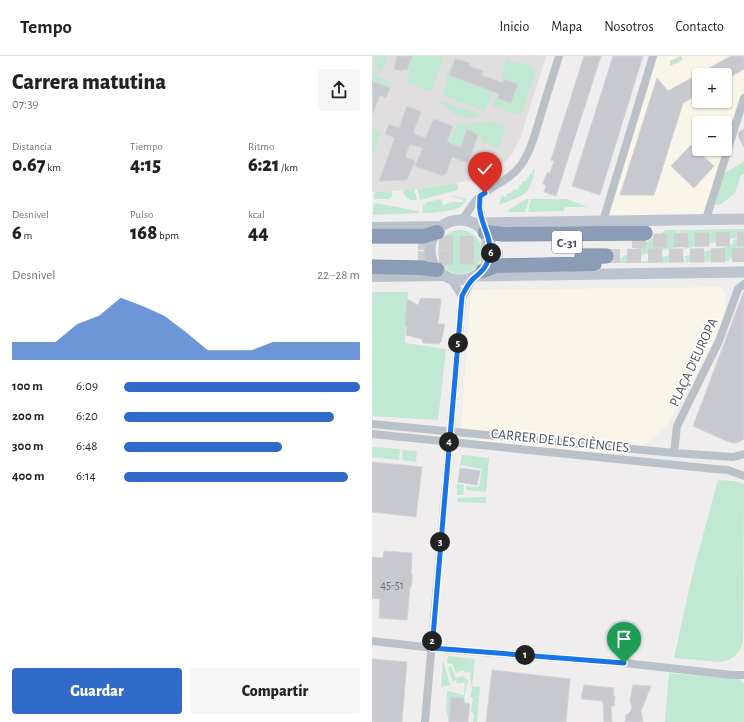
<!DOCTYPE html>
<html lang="es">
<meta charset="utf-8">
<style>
:root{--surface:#fff;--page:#f6f6f6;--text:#222;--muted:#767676;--line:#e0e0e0;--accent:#2f6ac8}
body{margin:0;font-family:"Alegreya Sans",sans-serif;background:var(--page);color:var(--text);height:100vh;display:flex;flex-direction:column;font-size:15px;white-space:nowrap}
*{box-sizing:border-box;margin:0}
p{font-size:13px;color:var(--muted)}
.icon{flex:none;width:22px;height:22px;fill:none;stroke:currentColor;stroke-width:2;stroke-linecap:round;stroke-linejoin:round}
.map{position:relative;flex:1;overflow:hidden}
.sheet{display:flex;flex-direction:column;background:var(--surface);width:372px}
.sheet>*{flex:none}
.buttons{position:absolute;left:320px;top:12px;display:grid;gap:8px}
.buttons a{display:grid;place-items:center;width:40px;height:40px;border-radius:4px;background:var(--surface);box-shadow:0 1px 3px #0004;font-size:20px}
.pin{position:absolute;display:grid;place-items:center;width:34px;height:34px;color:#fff;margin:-41px -17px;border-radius:50% 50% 50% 0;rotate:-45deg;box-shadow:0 0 4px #0007}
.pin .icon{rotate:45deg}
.km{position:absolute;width:20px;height:20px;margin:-10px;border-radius:50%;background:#222;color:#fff;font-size:11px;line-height:20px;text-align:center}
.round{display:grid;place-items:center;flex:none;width:42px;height:42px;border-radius:4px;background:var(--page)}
.overview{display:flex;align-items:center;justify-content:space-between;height:68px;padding:0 12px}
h1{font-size:22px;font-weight:800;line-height:30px}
.stats{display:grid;grid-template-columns:repeat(3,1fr);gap:6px;height:68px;padding:4px 12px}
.stats div{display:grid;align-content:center}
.stats b{font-size:20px;font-weight:800}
.stats small{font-size:11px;font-weight:400}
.stats p{font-size:11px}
.chart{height:112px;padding:8px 12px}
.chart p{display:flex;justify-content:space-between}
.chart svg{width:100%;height:72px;margin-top:4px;fill:var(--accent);opacity:.7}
.cta{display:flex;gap:8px;margin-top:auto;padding:8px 12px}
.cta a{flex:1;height:46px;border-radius:4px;background:var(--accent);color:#fff;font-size:16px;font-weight:800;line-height:46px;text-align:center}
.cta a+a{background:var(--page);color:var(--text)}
ul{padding:0 12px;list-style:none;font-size:13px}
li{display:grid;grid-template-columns:64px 48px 1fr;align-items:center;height:30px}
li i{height:10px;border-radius:5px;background:var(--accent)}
header{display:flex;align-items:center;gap:24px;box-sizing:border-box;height:56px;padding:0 20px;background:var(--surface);border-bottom:1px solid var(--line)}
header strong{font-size:19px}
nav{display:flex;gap:22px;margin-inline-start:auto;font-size:14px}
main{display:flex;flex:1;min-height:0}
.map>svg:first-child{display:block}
.commercial{fill:#f9f5e8;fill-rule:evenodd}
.education{fill:#e0dede}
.green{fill:#c0e8d2}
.building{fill:#c8c9cf;stroke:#d2d3d8}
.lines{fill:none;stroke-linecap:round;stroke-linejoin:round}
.highway-tunnel{stroke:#cecdcf;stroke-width:14;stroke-dasharray:14 7;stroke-linecap:butt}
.highway-casing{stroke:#7688a2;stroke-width:15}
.street{stroke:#bac1c8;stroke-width:8}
.secondary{stroke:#bdc4cf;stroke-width:11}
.highway{stroke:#8b9db6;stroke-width:14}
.route-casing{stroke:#fff;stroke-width:8}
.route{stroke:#1a73e8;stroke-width:5}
.labels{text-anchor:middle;stroke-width:3.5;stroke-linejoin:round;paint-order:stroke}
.number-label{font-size:12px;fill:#686e76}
.shield{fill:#fff;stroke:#7f848a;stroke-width:1}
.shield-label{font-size:13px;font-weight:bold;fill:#484f58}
.street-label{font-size:14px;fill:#484f58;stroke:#fff}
</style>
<header>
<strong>Tempo</strong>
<nav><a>Inicio</a><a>Mapa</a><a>Nosotros</a><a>Contacto</a></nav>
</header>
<main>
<section class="sheet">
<div class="overview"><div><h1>Carrera matutina</h1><p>07:39</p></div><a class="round"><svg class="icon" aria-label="share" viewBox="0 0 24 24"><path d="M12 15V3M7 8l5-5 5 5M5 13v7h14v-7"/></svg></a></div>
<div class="stats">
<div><p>Distancia</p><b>0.67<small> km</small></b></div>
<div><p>Tiempo</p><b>4:15</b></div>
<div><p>Ritmo</p><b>6:21<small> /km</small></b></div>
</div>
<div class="stats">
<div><p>Desnivel</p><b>6<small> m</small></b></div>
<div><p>Pulso</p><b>168<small> bpm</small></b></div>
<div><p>kcal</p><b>44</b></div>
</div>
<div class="chart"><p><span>Desnivel</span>22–28 m</p>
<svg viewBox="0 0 160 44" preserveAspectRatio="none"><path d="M0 44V33L10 33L20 33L30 22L40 17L50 6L60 11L70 17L80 27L90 38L100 38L110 38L120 33L130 33L140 33L150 33L160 33V44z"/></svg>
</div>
<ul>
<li><b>100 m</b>6:09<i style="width:100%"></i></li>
<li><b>200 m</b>6:20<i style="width:89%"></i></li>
<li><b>300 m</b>6:48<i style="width:67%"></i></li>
<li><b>400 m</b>6:14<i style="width:95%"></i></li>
</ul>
<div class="cta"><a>Guardar</a><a>Compartir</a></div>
</section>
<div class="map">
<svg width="372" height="666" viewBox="0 0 372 666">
<rect width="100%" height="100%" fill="#efeded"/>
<!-- commercial -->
<path class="commercial" d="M284,0H372V31L353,90V67H327V93H352L331,159L242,160L237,157ZM327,19H353V45H327Z
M350,231L353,238L354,248L352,260L348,272L322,322L295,369L264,398L199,395L104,386L89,369L99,234Z"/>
<!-- education -->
<path class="education" d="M0,0H174L148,83L140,98L129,110L110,121L97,125L38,134L0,136Z"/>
<!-- green -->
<path class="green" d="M1,0H16L9,17L5,12Z
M40,0H72L59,36L34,26L38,16L35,14Z
M308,0H309L311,4L298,10V5Z
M135,4L147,8L148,6L164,13L149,60L121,50L125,38L126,39L125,42L139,47L146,28L128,21Z
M79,9L81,10L77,19L121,35L113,55L70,39L76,24L74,23Z
M0,15L6,21L20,27L18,32L0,25Z
M68,44L110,59C100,65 89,60 80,57V54L74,52V50L67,47Z
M117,65L134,71L126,92L109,85L110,81L101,77V75L96,73L89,91L77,87L86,67L93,70L94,67L100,69L101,66L108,68L109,66L116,68Z
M0,73L9,76L0,101Z
M372,106V118L369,119L363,137L348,149L342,148L352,117Z
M161,113H163C159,129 159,137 142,143C137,145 132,148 127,148L130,139L134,141L135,137L138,138L142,133L146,134L148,128L150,129L151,125H154L155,121L157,122L158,118H160Z
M85,127L86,134L48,144L45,133Z
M42,133L45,144C37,145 32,142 31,134Z
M20,135V140L17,143H2L3,136Z
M79,140H84L94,143C93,146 92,149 89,151C81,155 60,157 51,157V150L55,146L69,143L71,149L80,146H91V143Z
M154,143H157L153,156H136V154Z
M159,143H194L216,151H193L192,155L156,156Z
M2,147L46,155L47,157L1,159Z
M372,173V180L312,193L307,174Z
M294,174H305L309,190L265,200L262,203L261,207H241Z
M66 196a22 22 0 1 1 44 0a22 22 0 1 1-44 0Z
M372,181V194L355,205L314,206L313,200L358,190L361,187V184Z
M310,196L313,206L266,207Z
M0,236H36L33,287L74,293L66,364L0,360Z
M0,391L28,393L27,404L0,401Z
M31,394L45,395L44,406L30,404Z
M90,399L117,402L114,436L94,434V430L107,431L110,413L88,409Z
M346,424L362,425L372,428L371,586C367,598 361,604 348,606L302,602L320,520Z
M85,428L92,429L91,439H85Z
M114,441V447L85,446V442Z
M76,600L103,603L100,630L108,631L105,666H101L102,658L99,655L101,642L98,641L100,632L98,620L99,618L96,615L94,617L90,614L84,617L80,608L75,607Z
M71,604L78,629L69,631Z
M79,610L84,622L91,620L96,625L92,642H79L77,666L74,653L75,635L92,639L93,626L85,628L84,624L80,625L76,611Z
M297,617L365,623L370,625L372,629V666H293Z"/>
<!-- building -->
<path class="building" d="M25,0H40L35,14L31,13L30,15L22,13Z
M212,0H229L184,140L172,136L174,129L171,128L174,119L176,116L178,117L182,105L179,104Z
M241,0H271L228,139L200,130Z
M359,0H372V13L353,24V19H327V38L311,47L282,139H248L285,22L296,35Z
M83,3L98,7L97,10L111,15L109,19L131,27L132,23L146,28L139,47L125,42L127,38L77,19Z
M0,25L18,32L14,42L8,39L1,58Z
M35,50L49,56L41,77L53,82L62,63L81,70L75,86L89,91L95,73L102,76L101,77L106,79L98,102H97L95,107L80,101L74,118H72L71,120L43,110L51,92L38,88L33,101L43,105L35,124L7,125L23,82L13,78L17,68L27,72Z
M372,73V91L366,80L367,76Z
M319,89L342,110L322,132L299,110Z
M372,235V383L367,386L361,387L352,384L321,370Z
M49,242L68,243L69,245L66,268H73L69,286L67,288L51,287L50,283L34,279L35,272L33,268L35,243L46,249Z
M0,406L50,411L44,461L0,456Z
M88,412L108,415L105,429L86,426Z
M12,495L40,497L39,517L40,518V525L39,531H38L35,564L7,562L8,543L0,542V501L11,502Z
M0,603L35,606L30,666H0Z
M120,614L198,623L194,666H114Z
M212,629L242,632L241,640H243L242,650H239L240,666H232L231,645L209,643Z
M261,629L279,630L269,655L271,666H253L254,659L258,656L260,651L258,645Z
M79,641L92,642V647L98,648L96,666H77Z"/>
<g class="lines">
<!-- highway-tunnel -->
<path class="highway-tunnel" d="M260,185L372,183
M46,187H130
M234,200L372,199
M46,202L131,201"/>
<defs>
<path id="highway" d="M113,176L131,178L273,177
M0,180H53L65,176
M210,200H234
M0,211L49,212L65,214
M111,215L124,210L222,208"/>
</defs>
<!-- highway casing -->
<use href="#highway" class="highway-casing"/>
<!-- street -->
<path class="street" d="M108,140V154L112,171
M334,163L372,42
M89,164C97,157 100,147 108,140C121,129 138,124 149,109C159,95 164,75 169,58C175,39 181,19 187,0
M231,165L281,0
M0,170L73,169
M0,222L72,221
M79,223L90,240
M0,368L302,397L361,401L372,398
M0,378L343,413L356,414L372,420
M302,397L305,370L347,285L366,233L372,228
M0,585L70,593L252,607L360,619H372
M53,666L90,242L101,222"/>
<!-- secondary -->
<path class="secondary" d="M58 194a30 30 0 1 1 60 0a30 30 0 1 1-60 0Z
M103,167L372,163
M105,220L372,216"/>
<!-- highway -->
<use href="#highway" class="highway"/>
</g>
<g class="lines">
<defs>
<path id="route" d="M113,137L108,140C108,145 107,151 108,155C111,175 125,189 114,209C111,215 107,218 102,222C97,226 93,234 90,240L60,592L252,607"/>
</defs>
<!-- route casing -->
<use href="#route" class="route-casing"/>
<!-- route -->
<use href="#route" class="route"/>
</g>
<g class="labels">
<!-- number labels -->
<g class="number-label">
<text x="20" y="533">45-51</text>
</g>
<!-- shield labels -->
<rect class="shield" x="180" y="175" width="30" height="22" rx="3"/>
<g class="shield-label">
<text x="195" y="191">C-31</text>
</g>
<!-- street labels -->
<g class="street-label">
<text transform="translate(321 306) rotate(-65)" y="5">PLAÇA D'EUROPA</text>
<text transform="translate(188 384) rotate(6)" y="5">CARRER DE LES CIÈNCIES</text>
</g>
</g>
</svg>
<div class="buttons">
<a>+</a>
<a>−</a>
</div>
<div class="pin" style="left:252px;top:607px;background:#1e9e55"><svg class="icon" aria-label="arrive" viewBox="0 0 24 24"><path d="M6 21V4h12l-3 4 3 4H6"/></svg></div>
<div class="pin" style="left:113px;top:137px;background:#d93025"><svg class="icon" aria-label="check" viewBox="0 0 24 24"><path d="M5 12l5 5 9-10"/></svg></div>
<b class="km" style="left:153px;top:599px">1</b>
<b class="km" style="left:60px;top:585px">2</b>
<b class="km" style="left:68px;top:486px">3</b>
<b class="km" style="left:77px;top:386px">4</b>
<b class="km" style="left:86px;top:287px">5</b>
<b class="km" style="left:119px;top:197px">6</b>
</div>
</main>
